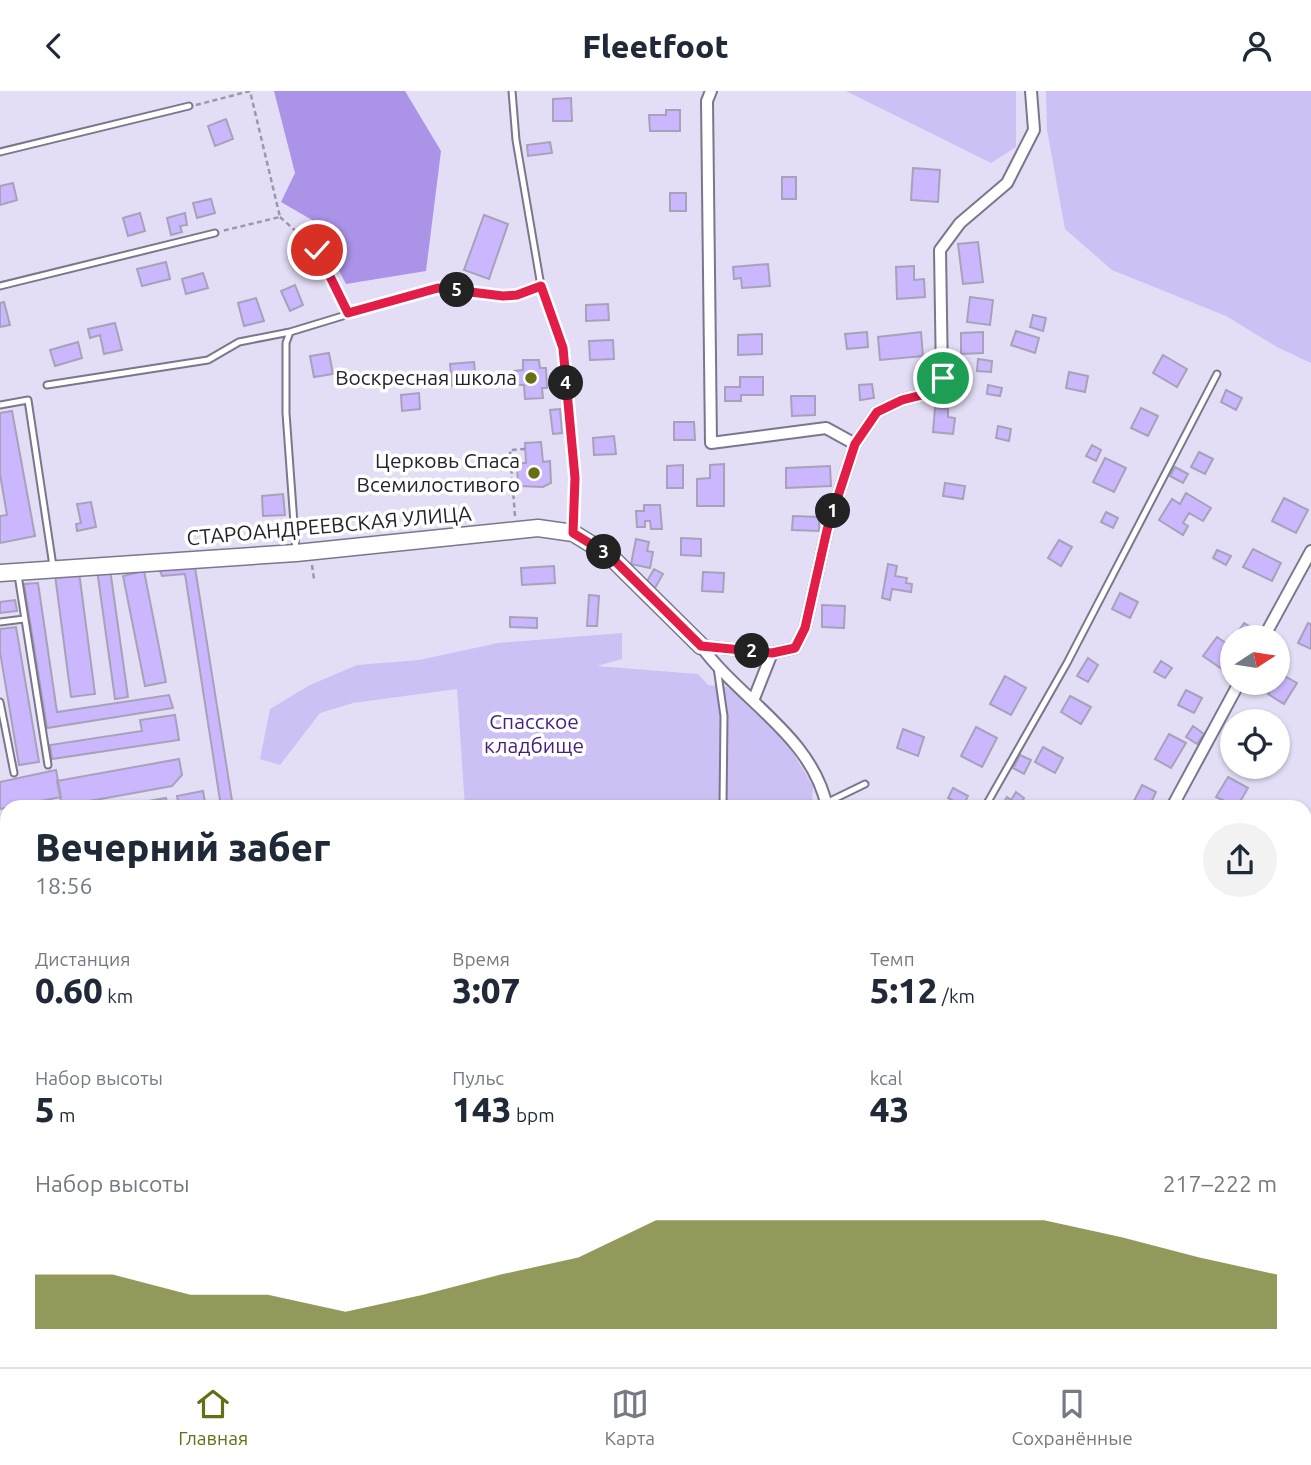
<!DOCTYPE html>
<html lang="ru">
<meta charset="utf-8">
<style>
:root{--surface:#fff;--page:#f2f2f3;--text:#1f2937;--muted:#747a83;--line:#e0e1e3;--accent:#666f16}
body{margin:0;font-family:Ubuntu,sans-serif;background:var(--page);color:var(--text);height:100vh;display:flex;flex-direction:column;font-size:26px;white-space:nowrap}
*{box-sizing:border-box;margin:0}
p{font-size:23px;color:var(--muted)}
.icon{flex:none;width:38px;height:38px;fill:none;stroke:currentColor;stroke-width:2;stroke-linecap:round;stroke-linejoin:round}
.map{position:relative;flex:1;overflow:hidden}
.panel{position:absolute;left:0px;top:709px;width:1312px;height:569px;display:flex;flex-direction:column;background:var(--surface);border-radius:21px 21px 0 0;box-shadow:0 2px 5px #0004}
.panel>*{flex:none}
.needle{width:46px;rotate:78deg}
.tools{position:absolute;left:1220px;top:534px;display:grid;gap:14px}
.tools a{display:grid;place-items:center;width:70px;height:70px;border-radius:50%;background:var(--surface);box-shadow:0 2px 5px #0004;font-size:35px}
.pin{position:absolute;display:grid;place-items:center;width:60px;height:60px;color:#fff;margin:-30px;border:4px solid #fff;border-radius:50%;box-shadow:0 2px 7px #0007}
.km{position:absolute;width:35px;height:35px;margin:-18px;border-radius:50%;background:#222;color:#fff;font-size:19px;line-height:35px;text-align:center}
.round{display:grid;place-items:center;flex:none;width:74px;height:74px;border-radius:37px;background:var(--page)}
.summary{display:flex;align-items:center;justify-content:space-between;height:119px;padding:0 35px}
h1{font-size:38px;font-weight:800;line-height:52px}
.metrics{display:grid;grid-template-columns:repeat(3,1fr);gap:10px;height:119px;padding:7px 35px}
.metrics div{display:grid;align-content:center}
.metrics b{font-size:35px;font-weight:800}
.metrics small{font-size:19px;font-weight:400}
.metrics p{font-size:19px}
.chart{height:196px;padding:14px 35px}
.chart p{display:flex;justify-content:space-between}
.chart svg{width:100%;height:126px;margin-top:7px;fill:var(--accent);opacity:.7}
header{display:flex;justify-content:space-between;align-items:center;height:91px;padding:0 35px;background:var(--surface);font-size:32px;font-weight:800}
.menu{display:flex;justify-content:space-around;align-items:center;height:98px;border-top:2px solid var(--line);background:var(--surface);font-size:19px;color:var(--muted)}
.menu a{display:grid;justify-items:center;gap:4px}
.menu .current{color:var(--accent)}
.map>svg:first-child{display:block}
.green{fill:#cdc0f4}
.water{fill:#ab93e8}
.building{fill:#cab7fd;stroke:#a7a2b9;stroke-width:2}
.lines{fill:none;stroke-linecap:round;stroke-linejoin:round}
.lane-casing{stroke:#7c768c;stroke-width:9}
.street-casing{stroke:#7c768c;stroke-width:14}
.secondary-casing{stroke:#7c768c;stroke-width:19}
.path{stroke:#9b97aa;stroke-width:2.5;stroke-dasharray:5 3.5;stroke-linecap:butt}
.lane{stroke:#fff;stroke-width:5}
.street{stroke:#fff;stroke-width:10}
.secondary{stroke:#fff;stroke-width:16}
.route-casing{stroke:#fff;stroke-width:14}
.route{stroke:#e11d48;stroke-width:9}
.poi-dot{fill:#666f16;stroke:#fff;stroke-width:2.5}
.labels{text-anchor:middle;stroke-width:7;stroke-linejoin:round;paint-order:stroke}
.poi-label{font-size:21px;fill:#24222b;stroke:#fff;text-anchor:end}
.street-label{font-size:21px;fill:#24222b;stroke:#fff}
.park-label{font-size:21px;fill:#461e80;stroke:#fff}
</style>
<header><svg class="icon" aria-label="back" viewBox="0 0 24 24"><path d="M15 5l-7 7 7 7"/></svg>Fleetfoot<svg class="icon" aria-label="person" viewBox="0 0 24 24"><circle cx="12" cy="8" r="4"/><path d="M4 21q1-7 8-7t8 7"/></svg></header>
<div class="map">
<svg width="1311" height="1276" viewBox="0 0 1311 1276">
<rect width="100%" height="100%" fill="#e3def6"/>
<!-- green -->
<path class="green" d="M846,0H1016V56L991,72Z
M1046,0H1311V272L1277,256L1226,225L1112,179L1065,138L1047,39Z
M622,542V568L597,575L698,583L708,594L727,596L781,642L813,695L812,716H465L457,598L353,612L320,622L280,674L260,668L270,618L310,594L357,574L419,569L498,552Z
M426,1271H766V1276H427Z"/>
<!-- water -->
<path class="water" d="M274,0H405L441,60L426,180L346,193L312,129L281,111L295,82Z"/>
<!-- building -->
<path class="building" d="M571,7L572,30H553V8Z
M666,19H680V40H650L649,24H666Z
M226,28L233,48L215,55L208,35Z
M550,51L552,62L528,65L527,54Z
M913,77L940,79L938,111L911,109Z
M782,86H796V108H782Z
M13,92L17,109L0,114V95Z
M670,102H686V120H670Z
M211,108L215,122L197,127L193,112Z
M140,122L145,140L128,145L123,127Z
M185,122L187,134L180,135L182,141L171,144L167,127Z
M484,124L508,133L489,188L464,179Z
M978,151L983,191L963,193L958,153Z
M166,171L170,188L142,195L137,178Z
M768,173L770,195L742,197L741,187L734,188L733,176Z
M914,175V189L924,188L925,206L897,208L896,176Z
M203,182L208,197L186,203L182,188Z
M295,194L303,214L290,220L281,200Z
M970,206L993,209L990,234L967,231Z
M256,207L264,230L244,235L238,212Z
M4,211L10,234L0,236V212Z
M608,213L609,229L586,230V214Z
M1033,224L1046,227L1043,240L1030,236Z
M115,232L122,259L104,263L100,244L90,247L88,238Z
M1016,240L1039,247L1035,262L1011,254Z
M867,241L868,256L847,258L845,243Z
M921,241L923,265L880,269L878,246Z
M983,241V262L961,263V242Z
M762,243V263L738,264V244Z
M613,249L614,268L590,269L589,250Z
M78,251L82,267L55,275L50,259Z
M329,262L333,283L314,286L310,265Z
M1163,264L1187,278L1177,296L1153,282Z
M978,268L992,270L991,281L977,280Z
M523,269H539L540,277H546L547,297H542L543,307L525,308L524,294H516L514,280L523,279Z
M474,271L476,293L452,295L450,273Z
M1069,281L1088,285L1085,301L1066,297Z
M740,286H763V304H741V310H725V296H740Z
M872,293L874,307L860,309L859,294Z
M988,294L1002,297L1000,305L987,303Z
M1226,299L1242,307L1236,319L1221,311Z
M419,302L420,318L402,320L401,304Z
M791,305H815V324L792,325Z
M935,317L948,318V326L955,327L953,343L933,341Z
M1141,317L1158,325L1148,345L1131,337Z
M560,318L562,342L553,343L550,319Z
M12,320L35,445L0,452V425L7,424L0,383V322Z
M674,331H694L695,349H674Z
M998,335L1011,338L1009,350L996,347Z
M614,345L616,363L594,364L593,347Z
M541,351L543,371L550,370L551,392L543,396L518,395L517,372H526L525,352Z
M1092,354L1101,359L1096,370L1086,365Z
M1199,361L1213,368L1205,383L1191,376Z
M1105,367L1126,377L1114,401L1093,391Z
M724,373V415H697V388L710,387V374Z
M683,374V397H667V375Z
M830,375L831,395L786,397V377Z
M1175,376L1188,383L1183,392L1170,385Z
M945,392L965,395L963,408L943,405Z
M1186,402L1211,417L1203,430L1189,422L1183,432L1188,435L1183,444L1159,429L1172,408L1180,413Z
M283,403L285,424L263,425L262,405Z
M1284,407L1308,419L1296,442L1272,430Z
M91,411L96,436L77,440L76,433L81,432L77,413Z
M644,414H660L662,438H651L650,430H645V436H637L636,420H644Z
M1106,421L1118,427L1113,437L1101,431Z
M793,425L819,426V440L792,439Z
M681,447L701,448V465L681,464Z
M636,448L649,451L647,460L653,461L650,477L631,473Z
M1059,449L1072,456L1061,475L1048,467Z
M1253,458L1281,472L1272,490L1243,476Z
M1217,459L1231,465L1226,474L1213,467Z
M194,470L233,716H221L185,483L162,485L158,474Z
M888,473L897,475L895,485L907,487L906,492L912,493L911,501L892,498L890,509L882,507Z
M554,475L555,492L522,494L521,477Z
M110,478L128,606L115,608L97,479Z
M654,478L663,483L655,497L646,492Z
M144,480L166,591L145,595L123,485Z
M79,481L95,603L71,606L55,484Z
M703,481L724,482L723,501L702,500Z
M38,492L57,621L169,604L173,617L47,637L24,493Z
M1120,502L1138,511L1130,527L1112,518Z
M589,504L599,505L597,535H587Z
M15,509L17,520L0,522V511Z
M822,514L845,515L844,537L822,536Z
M510,526L537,527V537L510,536Z
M1244,532L1258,540L1254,546L1236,544Z
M1308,532L1311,533V558L1298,552Z
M16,536L39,671L19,674L0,561V538Z
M1217,546L1232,556V562L1222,578L1203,565Z
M1088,567L1098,574L1088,591L1077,585Z
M1161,570L1172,577L1165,587L1154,581Z
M1281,583L1297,592L1284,613L1268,603Z
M1005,585L1026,597L1011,624L990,613Z
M1186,599L1202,607L1194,622L1178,614Z
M1070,605L1091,616L1081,633L1061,621Z
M175,624L179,649L52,668L50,654L142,640L140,629Z
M1193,635L1204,643L1197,653L1186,646Z
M976,636L997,647L982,676L961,665Z
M903,638L924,646L918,665L897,657Z
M1169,643L1186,652L1171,677L1155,668Z
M1043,656L1063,667L1055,682L1035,671Z
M1020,664L1031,669L1024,683L1013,677Z
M179,668L182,684L172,695L62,715L57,690Z
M56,679L61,706L0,718V691Z
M1228,686L1248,697L1237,716L1216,706Z
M1142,694L1156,701L1149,716L1132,714Z
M953,697L968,705L963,715L948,707Z
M203,700L206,716H179L177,705Z
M1016,701L1024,707L1022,711L1029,716H1007L1003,713L1007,706L1011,709Z
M166,707L168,716H114Z
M7,733V757L0,758V735Z
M7,770V796L0,797V772Z
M7,807V832L2,833L0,808Z
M0,920L7,946V1015L1,1016Z
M1310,964L1311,965V993L1306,991V973Z
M1311,1080V1124L1306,1123Z
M7,1208V1253L1,1209Z
M10,1270H36L37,1276H10Z
M253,1270H277L278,1276H254Z
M360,1270H385L386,1276H361Z
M789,1270H817L818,1276H790Z
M828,1270H883L853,1276H829Z"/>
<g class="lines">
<defs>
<path id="lane" d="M512,0L516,49L542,201L563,256L575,387L573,441
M0,61L189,15
M0,195L215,142
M47,294L208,269L239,251L290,241
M0,314L28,309L53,475
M296,460L286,322V252L290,241L438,196L503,205L517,204L541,195
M18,484L48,674
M0,531L24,528
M717,576L724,625L723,716
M0,611L14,682
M826,712L865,693
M985,716L1067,572L1217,283
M0,1193L7,1192
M70,1270L76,1273L91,1270
M188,1270L195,1276
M232,1270L233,1276
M300,1270L301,1276
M416,1270L418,1276
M716,1276L717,1270"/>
<path id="street" d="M711,0L707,10L711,352L826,337L855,353
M1264,546L1311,460
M701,555L772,562L795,557L805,537L827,439L855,353L877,321L902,309L934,301L942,287L940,159L960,132L1007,92L1034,39L1031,0
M701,555C741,610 812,645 827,716
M753,610L772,562
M1172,716L1239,592
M1306,868L1311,858
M901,1270L902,1276
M975,1270L982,1276
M953,1276L957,1270
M1082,1276L1088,1270"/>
<path id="secondary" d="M0,482L296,462L538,437L573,442L609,464L701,555"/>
</defs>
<!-- lane casing -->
<use href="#lane" class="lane-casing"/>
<!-- street casing -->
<use href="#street" class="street-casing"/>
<!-- secondary casing -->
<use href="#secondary" class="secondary-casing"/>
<!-- path -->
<path class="path" d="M196,14L250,0L280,126L222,140
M280,126L317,159L345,215
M515,425L510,359L525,358
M312,474L314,488"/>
<!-- lane -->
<use href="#lane" class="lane"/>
<!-- street -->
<use href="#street" class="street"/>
<!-- secondary -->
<use href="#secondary" class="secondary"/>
</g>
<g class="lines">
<defs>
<path id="route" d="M317,159L348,222L438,197L503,205L517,204L541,195L563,257L575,387L573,442L609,464L701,555L772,562L795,557L805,537L827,439L855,353L877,321L902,309L934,301L943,287"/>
</defs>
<!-- route casing -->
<use href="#route" class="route-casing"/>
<!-- route -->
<use href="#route" class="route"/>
</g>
<!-- markers -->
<g class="poi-dot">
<circle cx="531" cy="287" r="7"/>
<circle cx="534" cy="382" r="7"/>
</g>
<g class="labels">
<!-- poi labels -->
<g class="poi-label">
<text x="517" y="294">Воскресная школа</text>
<text x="520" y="377">Церковь Спаса<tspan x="520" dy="24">Всемилостивого</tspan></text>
</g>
<!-- street labels -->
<g class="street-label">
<text transform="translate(329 435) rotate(-5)" y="7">СТАРОАНДРЕЕВСКАЯ УЛИЦА</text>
</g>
<!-- park labels -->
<g class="park-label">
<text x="534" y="638">Спасское<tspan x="534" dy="24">кладбище</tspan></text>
</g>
</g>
</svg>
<div class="tools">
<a><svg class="needle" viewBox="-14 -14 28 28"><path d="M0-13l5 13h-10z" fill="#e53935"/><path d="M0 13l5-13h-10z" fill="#747a83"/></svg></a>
<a><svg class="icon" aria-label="locate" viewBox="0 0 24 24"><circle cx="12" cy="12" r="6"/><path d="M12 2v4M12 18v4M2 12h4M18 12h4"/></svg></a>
</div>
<div class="pin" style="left:943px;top:287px;background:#1e9e55"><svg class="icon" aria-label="arrive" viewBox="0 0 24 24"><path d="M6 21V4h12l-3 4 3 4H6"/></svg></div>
<div class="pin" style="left:317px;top:159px;background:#d93025"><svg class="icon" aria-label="check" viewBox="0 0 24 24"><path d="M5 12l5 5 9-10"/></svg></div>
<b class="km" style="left:833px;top:420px">1</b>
<b class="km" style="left:752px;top:560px">2</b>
<b class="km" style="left:604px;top:461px">3</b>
<b class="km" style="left:566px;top:292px">4</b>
<b class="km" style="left:457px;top:199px">5</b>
<section class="panel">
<div class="summary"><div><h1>Вечерний забег</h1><p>18:56</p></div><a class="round"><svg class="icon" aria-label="share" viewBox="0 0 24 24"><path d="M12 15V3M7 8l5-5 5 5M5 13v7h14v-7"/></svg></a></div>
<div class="metrics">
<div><p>Дистанция</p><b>0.60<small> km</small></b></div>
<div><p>Время</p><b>3:07</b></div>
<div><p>Темп</p><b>5:12<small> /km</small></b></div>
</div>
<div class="metrics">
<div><p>Набор высоты</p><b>5<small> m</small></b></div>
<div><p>Пульс</p><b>143<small> bpm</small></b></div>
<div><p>kcal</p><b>43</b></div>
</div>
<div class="chart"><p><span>Набор высоты</span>217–222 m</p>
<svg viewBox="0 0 160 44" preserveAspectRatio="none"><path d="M0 44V25L10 25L20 32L30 32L40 38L50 32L60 25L70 19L80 6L90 6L100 6L110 6L120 6L130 6L140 12L150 19L160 25V44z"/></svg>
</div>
</section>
</div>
<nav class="menu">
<a class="current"><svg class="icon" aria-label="home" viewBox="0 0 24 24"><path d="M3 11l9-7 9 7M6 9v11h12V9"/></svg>Главная</a>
<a><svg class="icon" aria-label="map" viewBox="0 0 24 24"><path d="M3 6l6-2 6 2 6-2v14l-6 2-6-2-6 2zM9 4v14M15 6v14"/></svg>Карта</a>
<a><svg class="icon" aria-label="saved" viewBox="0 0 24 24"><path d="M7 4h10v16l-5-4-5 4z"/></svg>Сохранённые</a>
</nav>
